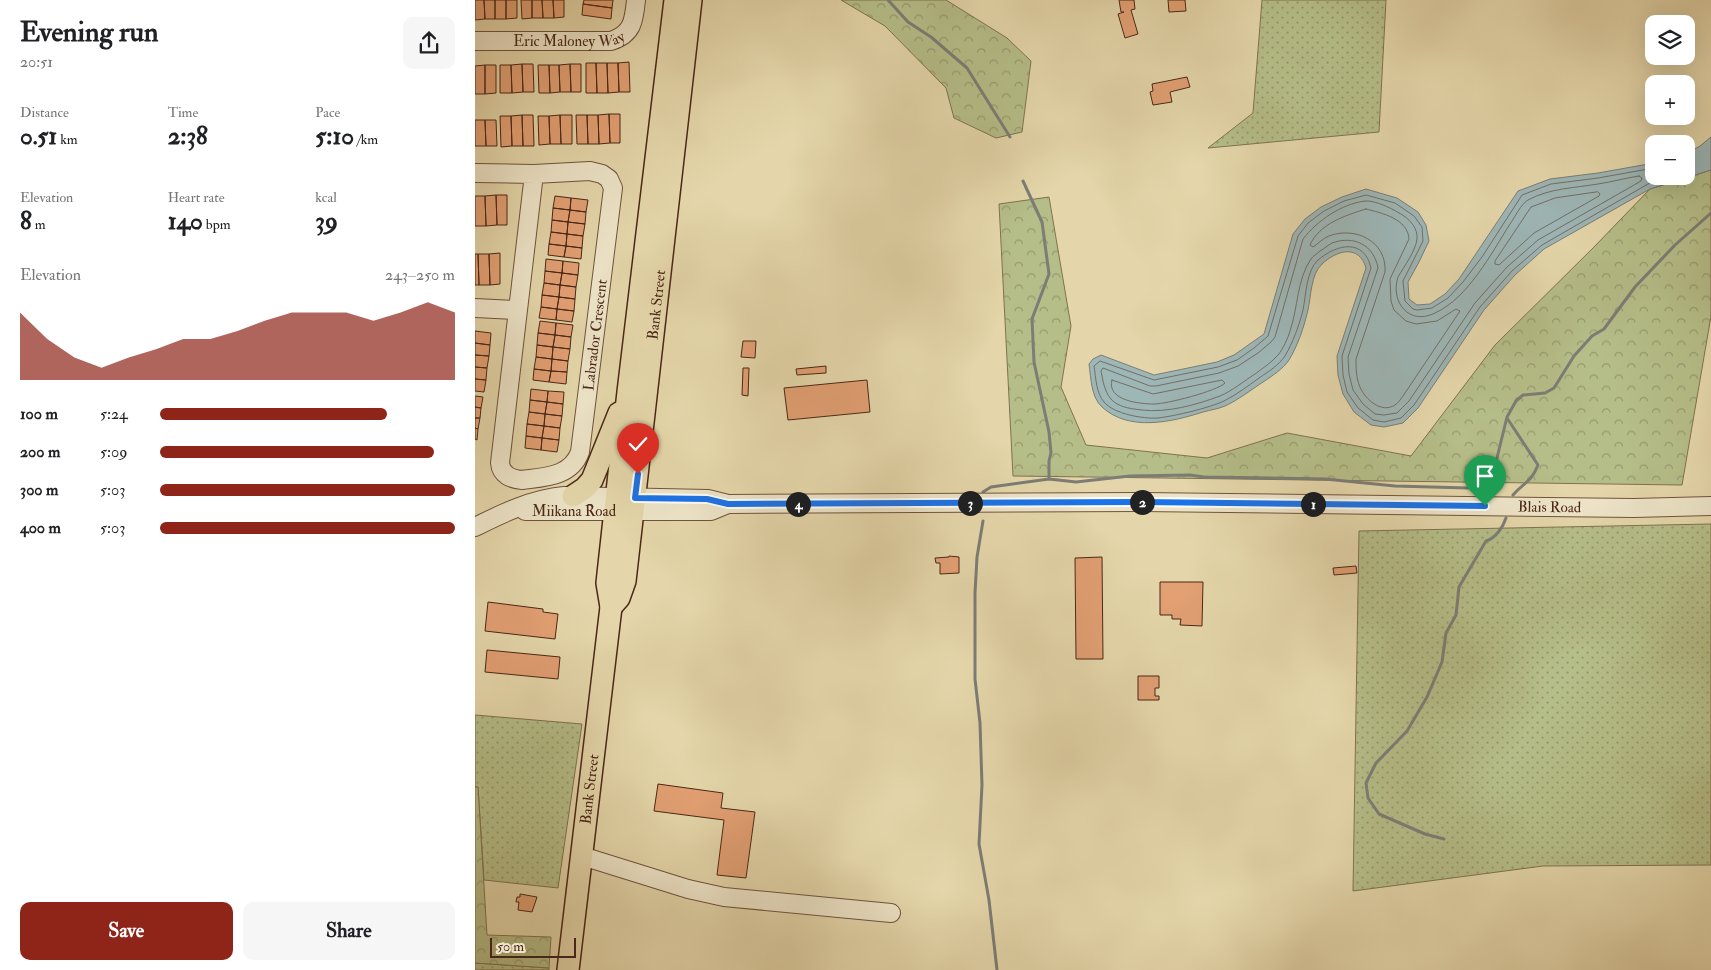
<!DOCTYPE html>
<meta charset="utf-8">
<style>
:root{--surface:#fff;--page:#f6f6f6;--text:#202124;--muted:#757577;--accent:#8f2418}
body{margin:0;font-family:"IM FELL Double Pica",serif;background:var(--page);color:var(--text);height:100vh;display:flex;flex-direction:column;font-size:19px;white-space:nowrap}
*{box-sizing:border-box;margin:0}
p{font-size:16px;color:var(--muted)}
.icon{flex:none;width:28px;height:28px;fill:none;stroke:currentColor;stroke-width:2;stroke-linecap:round;stroke-linejoin:round}
.map{position:relative;flex:1;overflow:hidden}
.sheet{display:flex;flex-direction:column;background:var(--surface);width:475px}
.sheet>*{flex:none}
.fabs{position:absolute;left:1170px;top:15px;display:grid;gap:10px}
.fabs a{display:grid;place-items:center;width:50px;height:50px;border-radius:10px;background:var(--surface);box-shadow:0 5px 20px #0002;font-size:25px}
.scale{position:absolute;left:15px;bottom:12px;width:86px;box-sizing:border-box;padding-left:5px;border:2px solid #4a2717;border-top:0;font-size:14px;line-height:18px;white-space:nowrap;color:#4a2717;-webkit-text-stroke:4px #ede4c8;paint-order:stroke}
.pin{position:absolute;display:grid;place-items:center;width:42px;height:42px;color:#fff;margin:-51px -21px;border-radius:50% 50% 50% 0;rotate:-45deg;box-shadow:0 0 5px #0007}
.pin .icon{rotate:45deg}
.km{position:absolute;width:25px;height:25px;margin:-12px;border-radius:50%;background:#222;color:#fff;font-size:14px;line-height:25px;text-align:center}
.round{display:grid;place-items:center;flex:none;width:52px;height:52px;border-radius:10px;background:var(--page)}
.headline{display:flex;align-items:center;justify-content:space-between;height:85px;padding:0 20px}
h1{font-size:28px;font-weight:800;line-height:38px}
.stats{display:grid;grid-template-columns:repeat(3,1fr);gap:8px;height:85px;padding:5px 20px}
.stats div{display:grid;align-content:center}
.stats b{font-size:25px;font-weight:800}
.stats small{font-size:14px;font-weight:400}
.stats p{font-size:14px}
.chart{height:140px;padding:10px 20px}
.chart p{display:flex;justify-content:space-between}
.chart svg{width:100%;height:90px;margin-top:5px;fill:var(--accent);opacity:.7}
.action{display:flex;gap:10px;margin-top:auto;padding:10px 20px}
.action a{flex:1;height:58px;border-radius:10px;background:var(--accent);color:#fff;font-size:20px;font-weight:800;line-height:58px;text-align:center}
.action a+a{background:var(--page);color:var(--text)}
ul{padding:0 20px;list-style:none;font-size:16px}
li{display:grid;grid-template-columns:80px 60px 1fr;align-items:center;height:38px}
li i{height:12px;border-radius:6px;background:var(--accent)}
main{display:flex;flex:1;min-height:0}
.map>svg:first-child{display:block}
.grass{fill:url(#grass-dots);stroke:#807250}
.forest{fill:url(#forest-crowns);stroke:#807250}
.water{fill:#9db6b6;stroke:#7c7d76}
.lines{fill:none;stroke-linecap:round;stroke-linejoin:round}
.shore{stroke:#746e66;stroke-width:1}
.stream{stroke:#7c7d76;stroke-width:3}
.building{fill:#e2a073;stroke:#4a2717}
.minor-casing{stroke:#70533c;stroke-width:20}
.major-casing{stroke:#4a2717;stroke-width:24}
.minor{stroke:#ede4c8;stroke-width:18}
.major{stroke:#e4d6aa;stroke-width:21}
.route-casing{stroke:#fff;stroke-width:10}
.route{stroke:#1a73e8;stroke-width:6}
.labels{text-anchor:middle;stroke-width:4.5;stroke-linejoin:round;paint-order:stroke}
.street-label{font-size:15px;fill:#4a2717;stroke:#ede4c8}
</style>
<main>
<section class="sheet">
<div class="headline"><div><h1>Evening run</h1><p>20:51</p></div><a class="round"><svg class="icon" aria-label="share" viewBox="0 0 24 24"><path d="M12 15V3M7 8l5-5 5 5M5 13v7h14v-7"/></svg></a></div>
<div class="stats">
<div><p>Distance</p><b>0.51<small> km</small></b></div>
<div><p>Time</p><b>2:38</b></div>
<div><p>Pace</p><b>5:10<small> /km</small></b></div>
</div>
<div class="stats">
<div><p>Elevation</p><b>8<small> m</small></b></div>
<div><p>Heart rate</p><b>140<small> bpm</small></b></div>
<div><p>kcal</p><b>39</b></div>
</div>
<div class="chart"><p><span>Elevation</span>243–250 m</p>
<svg viewBox="0 0 160 44" preserveAspectRatio="none"><path d="M0 44V11L10 24L20 33L30 38L40 33L50 29L60 24L70 24L80 20L90 15L100 11L110 11L120 11L130 15L140 11L150 6L160 11V44z"/></svg>
</div>
<ul>
<li><b>100 m</b>5:24<i style="width:77%"></i></li>
<li><b>200 m</b>5:09<i style="width:93%"></i></li>
<li><b>300 m</b>5:03<i style="width:100%"></i></li>
<li><b>400 m</b>5:03<i style="width:100%"></i></li>
</ul>
<div class="action"><a>Save</a><a>Share</a></div>
</section>
<div class="map">
<svg width="1236" height="970" viewBox="0 0 1236 970">
<defs>
<pattern id="grass-dots" width="8" height="8" patternUnits="userSpaceOnUse" patternTransform="scale(1.25)"><rect width="8" height="8" fill="#b5bd88"/><path d="M2 2h.1M6 6h.1" fill="none" stroke="#959a6e" stroke-width="1.8" stroke-linecap="round"/></pattern>
<pattern id="forest-crowns" width="20" height="18" patternUnits="userSpaceOnUse" patternTransform="scale(1.25)"><rect width="20" height="18" fill="#b5bd88"/><path d="M2 6a3 3 0 1 1 6 0M12 15a3 3 0 1 1 6 0" fill="none" stroke="#959a6e"/></pattern>
</defs>
<rect width="100%" height="100%" fill="#e4d6aa"/>
<filter id="stains"><feTurbulence type="fractalNoise" baseFrequency=".004" numOctaves="4"/><feColorMatrix values="0 0 0 0 .2 0 0 0 0 .09 0 0 0 0 .02 0 0 0 .5 -.17"/></filter>
<radialGradient id="worn" r=".72"><stop offset=".6" stop-color="#630" stop-opacity="0"/><stop offset="1" stop-color="#630" stop-opacity=".3"/></radialGradient>
<!-- grass -->
<path class="grass" d="M787,0H911L904,132L733,148L778,113Z
M1236,524V865L1068,866L878,891L884,531Z
M0,715L107,724L83,888L9,880L3,787H0Z
M0,963L74,968V970H0Z"/>
<!-- forest -->
<path class="forest" d="M366,0H471L532,38L556,61L547,132L521,138L479,118L471,88L410,26Z
M1236,170V316L1207,485L538,476L524,204L574,197L596,326L586,387L611,445L732,458L812,433L936,456L1020,345L1119,247L1175,189Z
M0,787H3L12,935L76,937L74,968L0,963Z"/>
<!-- water -->
<path class="water" d="M1236,137V170L1175,189L1069,249L1040,275L1009,310L943,408L928,423L909,427L896,425L879,412L868,394L863,375L862,356L891,268C884,244 862,250 847,264C836,274 836,296 833,310C829,327 823,345 814,360C808,369 797,376 788,382C776,390 763,400 750,406C743,409 735,410 728,412C697,422 654,432 627,407C616,397 616,378 614,364L618,359L626,355L679,375L742,362L759,355L789,334L818,234L830,219L846,207L867,197L891,189L922,198L943,212L951,225L954,241L944,262L933,282L934,299L942,305L955,304L970,294L984,279L1043,191L1075,179L1123,173L1179,163V176H1211V154L1225,146Z"/>
<g class="lines">
<!-- shore -->
<path class="shore" d="M1179,168L1123,178L1076,184L1047,195L1007,257L988,282L973,298L957,308L942,310L938,309L930,301L928,281L948,241L947,227L939,216L920,203L891,195L869,201L849,211L833,223L823,236L793,336L779,348L762,360L743,367L679,380L625,361L619,366C621,378 621,393 629,402C639,414 668,419 683,418C700,416 734,408 749,401C761,395 773,386 784,378C793,372 804,365 810,356C818,342 824,326 828,310C831,296 831,271 843,260C862,244 889,238 896,268L867,356L868,375L872,392L883,408L898,420L909,422L926,418L939,405L1005,307L1037,271L1067,245L1173,184L1199,176
M1164,176L1167,178L1166,181L1063,240L1032,267L1000,303L934,401L922,413L909,415L900,414L888,404L878,390L874,374L873,357L903,268C899,245 879,235 857,243C853,245 849,249 845,251C842,254 838,256 836,259C822,279 823,308 815,331C813,338 808,349 803,355C797,362 788,368 780,374C769,381 757,391 745,396C721,405 692,413 667,410C637,407 631,400 626,371L628,368L675,386H681L744,373L763,366L783,353L796,342L800,337L828,239C842,221 866,204 890,201C901,200 920,210 929,216C936,221 943,229 942,239C941,250 929,267 923,277C915,302 934,326 960,313C993,298 1016,254 1035,224C1040,217 1046,204 1053,200C1075,188 1100,188 1123,184C1137,182 1150,178 1164,176Z
M1123,192L1125,194L1124,196L1059,233L1024,265L1020,264V261L1056,207L1080,198Z
M891,209C907,213 933,219 934,239L915,279L916,301L919,310L931,321L941,324L962,321L981,309L985,311L928,396C926,399 923,403 920,405C906,414 890,399 885,387C881,378 881,368 881,359L910,272C912,241 880,226 854,236C848,238 843,244 838,247L835,245C844,224 871,215 891,209Z
M637,380L678,394L747,380L750,383C742,391 692,404 679,404C666,404 631,401 637,380Z"/>
<!-- stream -->
<path class="stream" d="M413,0L433,22L456,37L492,68L535,137
M548,181L567,222L574,274L557,319L559,362L574,432L576,453L574,461V479
M1032,418L1063,465C1056,483 1049,482 1038,495
M508,492L516,487L574,479L601,482L655,476L715,475L729,477L850,479L920,486L993,488L1014,476L1021,462L1032,417L1041,401L1048,395L1070,393L1079,388L1099,356L1117,336L1129,329L1160,287L1200,245L1236,213
M508,521L502,557L500,593V679L505,723L507,785L504,844L514,900L522,970
M969,839L950,834L904,814L893,798L891,783L901,763L932,731L952,697L967,662L971,633L981,615L984,587L1011,541C1021,538 1028,527 1031,518"/>
</g>
<!-- building -->
<path class="building" d="M0,0H9L10,19L0,20Z
M9,0H20V19H10Z
M20,0H31V19H20Z
M31,0H42V18L31,19Z
M46,0H57V18L47,19Z
M57,0H67L68,18H57Z
M67,0H78L79,18H68Z
M78,0H89V17L79,18Z
M109,0H138L137,8L108,4Z
M644,0H659L660,9L656,10L663,34L650,38L643,14L649,12H646Z
M693,0H710L711,11L694,12Z
M108,4L137,8L136,19L107,15Z
M154,62L155,92H144L143,63Z
M111,63H121L122,93H111Z
M121,63H132L133,93H122Z
M132,63H143L144,92L133,93Z
M47,64H58L59,92H48Z
M47,64L48,92L37,93L36,65Z
M95,64H106V92H96Z
M95,64L96,92H85L84,65Z
M10,65H21V93L10,94Z
M10,65V94H0V66Z
M25,65H36L37,93H25Z
M63,65H74L75,93H64Z
M74,65H84L85,92L75,93Z
M712,77L715,87L695,92L697,102L678,105L675,92L678,91L677,84Z
M134,114H145V143H135Z
M134,114L135,143L124,144L123,115Z
M47,115H58L59,146H48Z
M47,115L48,146H37L36,116Z
M85,115H97V144H86Z
M85,115L86,144H75L74,116Z
M101,115H112L113,144H102Z
M112,115H123L124,144H113Z
M25,116H36L37,146L26,147Z
M63,116H74L75,144L64,145Z
M0,120H10L11,146H0Z
M10,120H21L22,146H11Z
M21,195H32V225H22Z
M21,195L22,225L11,226L10,196Z
M0,196H10L11,226H0Z
M80,196L96,198L95,210L78,208Z
M96,198L113,200L111,212L95,210Z
M78,208L95,210L93,222L77,220Z
M95,210L111,212L110,224L93,222Z
M77,220L93,222L92,234L76,232Z
M93,222L110,224L108,236L92,234Z
M76,232L92,234L91,246L74,244Z
M92,234L108,236L107,248L91,246Z
M74,244L91,246L89,257L73,255Z
M91,246L107,248L106,259L89,257Z
M25,253V284L15,285L14,254Z
M0,254H3L4,285H0Z
M3,254H14L15,285H4Z
M71,259L88,261L87,273L70,271Z
M88,261L104,263L103,275L87,273Z
M70,271L87,273L85,285L69,283Z
M87,273L103,275L101,287L85,285Z
M69,283L85,285L84,297L67,295Z
M85,285L101,287L100,299L84,297Z
M67,295L84,297L82,309L66,307Z
M84,297L100,299L99,311L82,309Z
M66,307L82,309L81,320L64,318Z
M82,309L99,311L97,322L81,320Z
M65,321L81,323L80,335L63,333Z
M81,323L98,325L96,337L80,335Z
M0,331L16,333L15,345L0,343Z
M63,333L80,335L78,347L62,345Z
M80,335L96,337L95,349L78,347Z
M268,341H281L280,358L266,357Z
M0,343L15,345L14,356L0,355Z
M62,345L78,347L77,359L61,357Z
M78,347L95,349L93,361L77,359Z
M0,355L14,356L12,368L0,367Z
M61,357L77,359L76,371L59,369Z
M77,359L93,361L92,372L76,371Z
M351,366V373L322,375L321,369Z
M0,367L12,368L11,380L0,379Z
M268,368H274L273,396L267,395Z
M59,369L76,371L74,382L58,380Z
M76,371L92,372L91,384L74,382Z
M0,379L11,380L9,392L0,391Z
M392,380L395,412L313,420L309,388Z
M56,389L73,391L72,402L55,400Z
M73,391L89,392L88,404L72,402Z
M0,396L8,397L6,408L0,407Z
M55,400L72,402L70,414L54,412Z
M72,402L88,404L87,416L70,414Z
M0,407L6,408L5,418H0Z
M54,412L70,414L69,426L52,424Z
M70,414L87,416L85,428L69,426Z
M0,418H5L3,429L0,428Z
M52,424L69,426L67,438L51,436Z
M69,426L85,428L84,440L67,438Z
M0,428L3,429L2,440L0,439Z
M51,436L67,438L66,450L50,448Z
M67,438L84,440L82,452L66,450Z
M474,556L484,557V573L465,574V563H461L460,558L474,557Z
M627,557L628,659H601L600,558Z
M881,566L882,573L859,575L858,568Z
M685,582H728L727,626L705,625L706,619H697V615H685Z
M13,602L68,609V612L83,614L80,639L10,631Z
M12,650L85,657L83,679L10,672Z
M663,676H684V688H680V696H684V700H663Z
M183,784L248,793L246,808L280,812L271,878L242,875L249,820L179,811Z
M45,894L62,897L57,912L43,910L44,902H41L42,897H45Z"/>
<g class="lines">
<defs>
<g id="minor">
<path id="s1" d="M0,41H136C158,34 159,20 161,0"/>
<path d="M0,173L59,174L115,171L127,174L134,179L138,188L105,452C96,477 69,477 47,480C36,479 26,475 25,463L59,174"/>
<path d="M0,308L42,310"/>
<path id="s2" d="M50,511H236L253,504"/>
<path id="s3" d="M0,527C28,513 57,499 89,496L233,499L253,504L666,502L1159,508L1236,506"/>
<path d="M107,856L213,889L249,897L416,913"/>
</g>
<g id="major">
<path d="M98,496L110,488L117,480L144,413"/>
<path id="s4" d="M136,607L144,598L150,581L216,0"/>
<path id="s5" d="M93,970L136,607L132,583L153,392L200,0"/>
</g>
</defs>
<!-- minor casing -->
<use href="#minor" class="minor-casing"/>
<!-- major casing -->
<use href="#major" class="major-casing"/>
<!-- minor -->
<use href="#minor" class="minor"/>
<!-- major -->
<use href="#major" class="major"/>
</g>
<g class="lines">
<defs>
<path id="route" d="M163,474L160,498L232,499L253,504L666,502L1010,506"/>
</defs>
<!-- route casing -->
<use href="#route" class="route-casing"/>
<!-- route -->
<use href="#route" class="route"/>
</g>
<g class="labels">
<!-- street labels -->
<g class="street-label">
<text dy="5" stroke="none"><textPath href="#s1" startOffset="94">Eric Maloney Way</textPath></text>
<text dy="5" stroke="none"><textPath href="#s4" startOffset="308">Bank Street</textPath></text>
<text transform="translate(120 335) rotate(-83)" y="5">Labrador Crescent</text>
<text dy="5" stroke="none"><textPath href="#s3" startOffset="1081">Blais Road</textPath></text>
<text dy="5" stroke="none"><textPath href="#s2" startOffset="49">Miikana Road</textPath></text>
<text dy="5" stroke="none"><textPath href="#s5" startOffset="182">Bank Street</textPath></text>
</g>
</g>
<rect width="100%" height="100%" filter="url(#stains)"/>
<rect width="100%" height="100%" fill="url(#worn)"/>
</svg>
<div class="fabs">
<a><svg class="icon" aria-label="layers" viewBox="0 0 24 24"><path d="M12 4l9 5-9 5-9-5zM3 14l9 5 9-5"/></svg></a>
<a>+</a>
<a>−</a>
</div>
<div class="scale">50 m</div>
<div class="pin" style="left:1010px;top:506px;background:#1e9e55"><svg class="icon" aria-label="arrive" viewBox="0 0 24 24"><path d="M6 21V4h12l-3 4 3 4H6"/></svg></div>
<div class="pin" style="left:163px;top:474px;background:#d93025"><svg class="icon" aria-label="check" viewBox="0 0 24 24"><path d="M5 12l5 5 9-10"/></svg></div>
<b class="km" style="left:838px;top:504px">1</b>
<b class="km" style="left:667px;top:502px">2</b>
<b class="km" style="left:495px;top:503px">3</b>
<b class="km" style="left:323px;top:504px">4</b>
</div>
</main>
